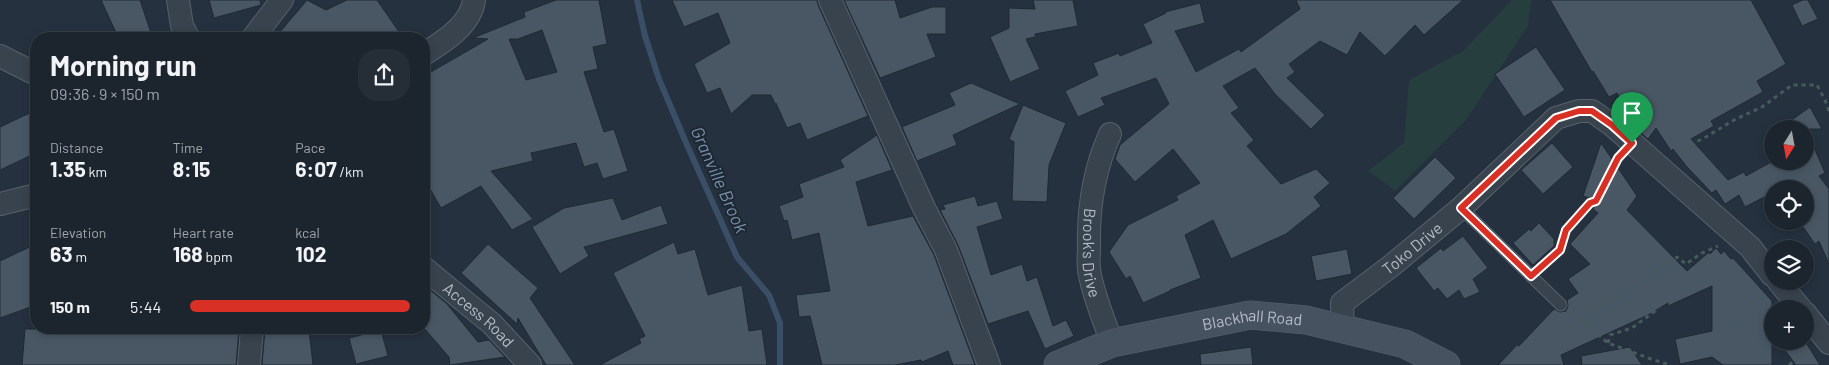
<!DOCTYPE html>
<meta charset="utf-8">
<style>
:root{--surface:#1c252e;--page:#252d36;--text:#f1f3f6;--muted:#a0a5aa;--line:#3a424a;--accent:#d93025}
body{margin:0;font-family:Barlow,sans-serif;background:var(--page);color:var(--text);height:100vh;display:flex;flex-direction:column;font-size:19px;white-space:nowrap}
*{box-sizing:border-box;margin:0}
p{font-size:16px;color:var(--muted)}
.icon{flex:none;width:28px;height:28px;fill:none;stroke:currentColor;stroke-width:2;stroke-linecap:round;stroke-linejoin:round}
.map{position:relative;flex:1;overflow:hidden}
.side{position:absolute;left:30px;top:32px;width:400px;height:302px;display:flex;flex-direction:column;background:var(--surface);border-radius:20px;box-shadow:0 2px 8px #0003,0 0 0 1px var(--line)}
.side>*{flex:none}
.needle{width:32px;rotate:191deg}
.fabs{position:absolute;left:1764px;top:120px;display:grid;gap:10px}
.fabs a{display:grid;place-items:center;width:50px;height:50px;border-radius:50%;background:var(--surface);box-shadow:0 2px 8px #0003,0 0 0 1px var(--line);font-size:25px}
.pin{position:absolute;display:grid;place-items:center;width:42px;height:42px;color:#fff;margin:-51px -21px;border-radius:50% 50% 50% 0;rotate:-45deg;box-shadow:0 0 5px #0007}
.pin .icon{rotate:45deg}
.round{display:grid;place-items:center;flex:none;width:52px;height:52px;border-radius:20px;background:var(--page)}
.head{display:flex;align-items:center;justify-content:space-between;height:85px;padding:0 20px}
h1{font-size:28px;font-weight:700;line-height:38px}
.stats{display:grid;grid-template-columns:repeat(3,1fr);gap:8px;height:85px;padding:5px 20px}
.stats div{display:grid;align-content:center}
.stats b{font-size:21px;font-weight:700}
.stats small{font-size:14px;font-weight:400}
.stats p{font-size:14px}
ul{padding:0 20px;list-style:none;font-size:16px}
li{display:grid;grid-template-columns:80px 60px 1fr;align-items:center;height:38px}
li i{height:12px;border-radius:6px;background:var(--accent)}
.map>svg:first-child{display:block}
.green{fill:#273e3f}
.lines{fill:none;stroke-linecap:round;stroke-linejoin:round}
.stream{stroke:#3a4e65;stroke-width:6}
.building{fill:#495764;stroke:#202a35;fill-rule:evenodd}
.lane-casing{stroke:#57616c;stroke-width:13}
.street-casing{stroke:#57616c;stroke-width:24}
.secondary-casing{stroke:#57616c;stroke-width:29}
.path{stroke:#455b5c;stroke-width:3;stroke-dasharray:4 4;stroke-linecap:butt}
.lane{stroke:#39434e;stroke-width:11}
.street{stroke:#39434e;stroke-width:22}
.secondary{stroke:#475261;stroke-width:28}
.route-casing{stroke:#fff;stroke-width:10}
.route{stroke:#d93025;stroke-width:6}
.labels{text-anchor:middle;stroke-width:4;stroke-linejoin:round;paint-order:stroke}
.street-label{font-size:16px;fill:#b5bec9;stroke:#1e2833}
.water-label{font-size:18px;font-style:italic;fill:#7790ab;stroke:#1e2833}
</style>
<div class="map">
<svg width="1829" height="365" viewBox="0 0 1829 365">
<rect width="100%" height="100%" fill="#25313e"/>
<!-- green -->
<path class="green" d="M1512,0H1531L1528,26L1466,120L1395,191L1368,171L1404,143L1409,80L1463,51Z"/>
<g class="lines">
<!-- stream -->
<path class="stream" d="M637,0L645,36L659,79L687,145L737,257L769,295L780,323V365"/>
</g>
<!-- building -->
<path class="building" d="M101,0H140L153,39H119Z
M209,0H260L261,5L214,18Z
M307,0L326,10L347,0H377L404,39H274Z
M556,0H599L607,44L593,47L598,69L584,72L604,132L614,129L628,171L603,179L597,163L584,167L576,143L531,153L533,161L491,171L533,219L512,230L481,186L441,208L429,187L424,191V76L488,39L473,38L525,17L524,12ZM542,30L557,72L526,80L509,39H518Z
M672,0H817L818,5L868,116L807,140L800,123L787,128L776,103L775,104L771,95H752L731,114L720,88L707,93L694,64L730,43L718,13L684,27Z
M844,0H895L900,18L932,7H946V34H927L936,57L880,78Z
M1033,0H1073L1078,26L1035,34V37L1026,39L1040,69L1010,82L990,37L1009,28V8L1035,9Z
M1296,0H1463L1424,35L1415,25L1385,56L1360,32L1347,55L1320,41L1289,64L1295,72L1287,78L1325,115L1311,129L1275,94L1255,68L1223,86L1239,108L1231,113L1254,140L1247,146L1281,184L1316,169L1330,183L1314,197L1321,206L1286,234L1231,259L1213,220L1185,235L1201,278L1170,290V291L1143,303L1130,276L1126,279L1109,252L1128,225L1178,200L1176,196L1200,183L1173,149L1135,182L1115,159L1120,145L1169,104L1156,78L1101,98L1105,105L1078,117L1065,91L1098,75L1093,63L1119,53L1120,56L1152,43L1143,24L1166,13L1165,12L1200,3L1205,23L1175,31L1196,72L1239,49L1241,52L1300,9Z
M1550,0H1751L1786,64L1757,81L1763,92L1711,121L1714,126L1691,139L1728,180L1744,172L1746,176L1773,161H1805V129H1779L1810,107L1822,129H1806L1825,173L1819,176L1829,189V264L1819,241L1815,244L1799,221H1810L1805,208V189H1772V193L1745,207L1739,195L1725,204L1716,190L1712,193L1687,167L1673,149L1671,151L1656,128L1648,139L1634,127L1617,93L1609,97L1593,71L1592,72Z
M1803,0H1808L1818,19L1802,26L1792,5Z
M1536,47L1565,90L1524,117L1495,74Z
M971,83L1020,104L953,135L957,145L917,161L902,127L955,105L949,93Z
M1023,105L1066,123L1049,165L1047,202L1012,201L1014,142L1009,139Z
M36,110V153L0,170V127Z
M877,135L892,170L856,182L868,226L913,216L934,255L975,365H953L948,351L922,362L921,360L895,365H822L810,316L799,317L796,295L830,291L819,233L792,240L787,220L784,221L779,206L803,197L799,184L844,167L840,160Z
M1552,143L1573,167L1543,194L1521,170Z
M1601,143L1637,196L1627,210L1687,271L1709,252L1710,254L1716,248L1721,254L1724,251L1731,259L1733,258L1772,301V365H1723L1712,357L1680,364L1675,339L1712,331V286L1668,306V303L1650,314L1561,355L1564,365H1498L1517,345L1519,346L1554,309L1560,312L1566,311L1568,306L1567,300L1578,293L1568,279L1590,264L1570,244L1598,213L1593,209L1598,201L1583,196Z
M1435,157L1456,178L1414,219L1393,198Z
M975,196L978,206L997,201L1003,219L977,227L991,275L1022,264L1027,281L1037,277L1053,326L1066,320L1074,336L1045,349L1028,311L988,324L958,245L940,210L945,209L943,205Z
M613,198L622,220L661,205L668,224L584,247L589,256L560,274L532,227L564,208Z
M1539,223L1554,239V246L1533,265L1513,243L1529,229L1531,231Z
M1463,236L1488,268L1473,279L1480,292L1464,299L1459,290L1447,299L1438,288L1434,291L1416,268L1441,248L1443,251Z
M674,242L678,254L695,249L708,295L742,285L749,331L762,329L767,365H600L641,343L639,339L645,336L613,273Z
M36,244V305L0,318V261Z
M488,244L538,288L530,298L575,365H546L518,318L517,324L461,273Z
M1347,249L1352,274L1316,281L1311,256Z
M424,285L447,304L478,342L489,340L505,357L450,365L449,357L424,328Z
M25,329H134L150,334L177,332V330L239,329L236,365H22Z
M265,329H292V332L309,330L313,365H262Z
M381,330L388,356L356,364L349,338Z
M1778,341H1805L1820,365H1796Z
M1251,347L1253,365H1201L1200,354Z
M1630,347L1642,365H1582L1581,356Z"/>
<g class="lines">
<defs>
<path id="lane" d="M1461,208L1561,305"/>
<g id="street">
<path d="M178,0L182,26L189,39"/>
<path d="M830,0L924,208L946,250L989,365"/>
<path d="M252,39L282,0"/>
<path d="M424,54C443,42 471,25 474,0"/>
<path d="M0,56L36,74"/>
<path id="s1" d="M1110,134C1094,170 1088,207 1089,247C1089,254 1088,262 1089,270C1093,295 1104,320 1112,343"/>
<path d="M0,204L36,195"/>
<path id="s2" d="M424,268L492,324L530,365"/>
<path d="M1778,281L1801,309"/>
<path d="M1805,313L1829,343"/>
<path id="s3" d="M1343,329L1342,303L1391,266L1461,208L1556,118L1579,111H1592L1612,125L1750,247L1772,275"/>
<path d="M249,365L252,329"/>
</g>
<g id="secondary">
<path id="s4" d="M1058,365L1112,343L1250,315L1306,320L1405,344L1446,365"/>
</g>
</defs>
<!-- lane casing -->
<use href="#lane" class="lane-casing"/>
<!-- street casing -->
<use href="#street" class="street-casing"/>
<!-- secondary casing -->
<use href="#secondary" class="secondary-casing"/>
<!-- path -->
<path class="path" d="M1676,152L1706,137L1734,120L1762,107L1792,85H1817L1825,100L1829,111
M1543,266L1560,250L1566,230L1590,203L1596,201L1618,159
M1573,314L1608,343L1651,359L1670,365
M1727,323L1745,311L1763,295
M1586,324L1597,309L1637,286L1677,257L1686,264L1702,253L1718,246
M1608,343L1610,335L1632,328L1655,311L1654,301
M1789,365L1808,350"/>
<!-- lane -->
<use href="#lane" class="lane"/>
<!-- street -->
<use href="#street" class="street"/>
<!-- secondary -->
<use href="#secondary" class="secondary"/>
</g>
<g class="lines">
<defs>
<path id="route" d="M1579,111H1592L1612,125L1632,143L1618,158L1596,201L1590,203L1566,230L1560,250L1531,276L1461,208L1556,118Z"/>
</defs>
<!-- route casing -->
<use href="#route" class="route-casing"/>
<!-- route -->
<use href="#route" class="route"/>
</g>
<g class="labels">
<!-- street labels -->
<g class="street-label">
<text dy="6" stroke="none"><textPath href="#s3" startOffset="115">Toko Drive</textPath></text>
<text dy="6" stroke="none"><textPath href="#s1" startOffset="122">Brook's Drive</textPath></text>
<text dy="6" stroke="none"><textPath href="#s2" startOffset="72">Access Road</textPath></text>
<text dy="6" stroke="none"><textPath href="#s4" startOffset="201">Blackhall Road</textPath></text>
</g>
<!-- water labels -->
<g class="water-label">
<text transform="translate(719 180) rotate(66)" y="6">Granville Brook</text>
</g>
</g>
</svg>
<div class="fabs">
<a><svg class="needle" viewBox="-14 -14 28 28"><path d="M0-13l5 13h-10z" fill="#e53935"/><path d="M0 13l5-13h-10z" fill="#a0a5aa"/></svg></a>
<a><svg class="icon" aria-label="locate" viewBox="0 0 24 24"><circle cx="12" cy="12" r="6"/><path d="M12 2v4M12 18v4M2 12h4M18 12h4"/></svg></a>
<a><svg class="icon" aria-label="layers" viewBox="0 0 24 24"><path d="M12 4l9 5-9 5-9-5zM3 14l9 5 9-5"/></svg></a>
<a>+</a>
</div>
<div class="pin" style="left:1632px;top:143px;background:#1e9e55"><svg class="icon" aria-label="arrive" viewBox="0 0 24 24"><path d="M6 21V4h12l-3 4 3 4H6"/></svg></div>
<section class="side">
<div class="head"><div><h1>Morning run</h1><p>09:36 · 9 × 150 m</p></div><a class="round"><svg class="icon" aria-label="share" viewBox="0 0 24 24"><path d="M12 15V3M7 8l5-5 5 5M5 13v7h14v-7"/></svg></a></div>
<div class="stats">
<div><p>Distance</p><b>1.35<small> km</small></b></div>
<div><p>Time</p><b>8:15</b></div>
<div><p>Pace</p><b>6:07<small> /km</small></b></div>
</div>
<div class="stats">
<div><p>Elevation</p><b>63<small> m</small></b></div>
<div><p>Heart rate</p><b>168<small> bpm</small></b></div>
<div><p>kcal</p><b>102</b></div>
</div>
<ul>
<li><b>150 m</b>5:44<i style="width:100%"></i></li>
</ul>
</section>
</div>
